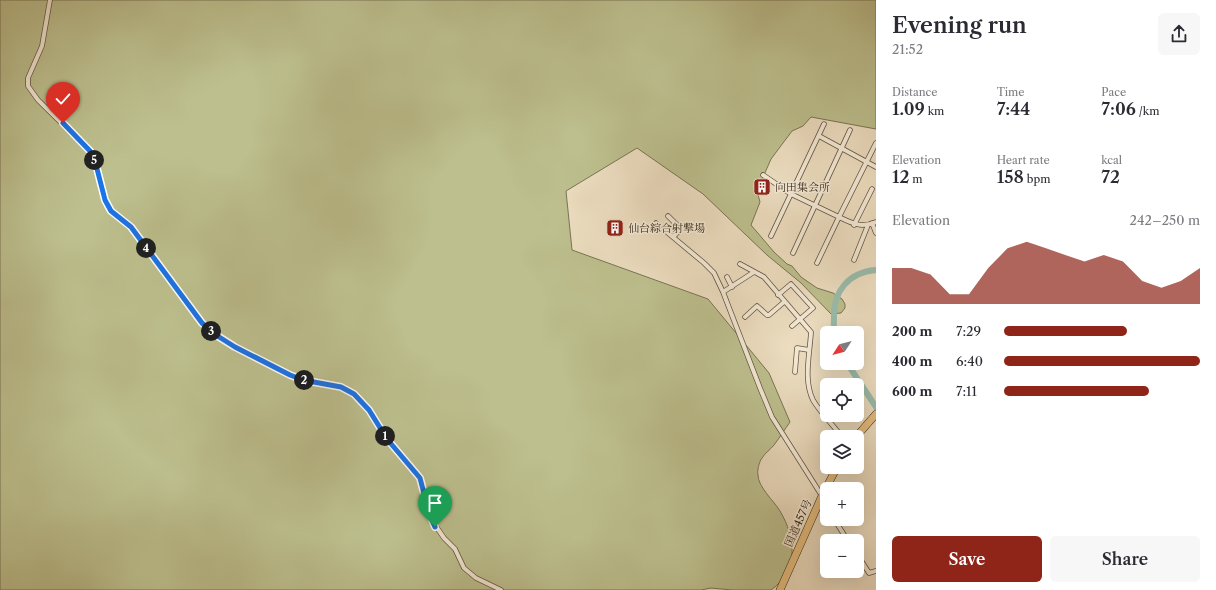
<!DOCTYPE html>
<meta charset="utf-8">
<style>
:root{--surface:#fff;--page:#f7f7f7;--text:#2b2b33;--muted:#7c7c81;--accent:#8f2418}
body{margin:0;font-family:"Libre Caslon Text","Noto Serif JP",serif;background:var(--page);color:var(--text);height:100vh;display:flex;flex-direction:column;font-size:15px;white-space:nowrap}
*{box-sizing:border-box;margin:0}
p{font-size:13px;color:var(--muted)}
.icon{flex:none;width:22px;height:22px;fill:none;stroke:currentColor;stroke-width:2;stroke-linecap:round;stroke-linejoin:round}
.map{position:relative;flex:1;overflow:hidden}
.drawer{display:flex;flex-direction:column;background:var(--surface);width:340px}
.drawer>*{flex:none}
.needle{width:26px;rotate:234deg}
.buttons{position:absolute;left:820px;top:326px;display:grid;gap:8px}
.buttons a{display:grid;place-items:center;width:44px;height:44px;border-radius:6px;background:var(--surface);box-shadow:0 4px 16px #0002;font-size:20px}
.pin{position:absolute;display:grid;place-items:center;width:34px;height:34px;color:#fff;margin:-41px -17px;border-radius:50% 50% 50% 0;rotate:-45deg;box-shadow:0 0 4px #0007}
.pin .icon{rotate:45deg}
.km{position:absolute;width:20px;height:20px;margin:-10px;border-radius:50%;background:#222;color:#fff;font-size:11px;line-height:20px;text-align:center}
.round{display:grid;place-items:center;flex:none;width:42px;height:42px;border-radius:6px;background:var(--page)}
.summary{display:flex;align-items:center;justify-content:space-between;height:68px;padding:0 16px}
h1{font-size:22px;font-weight:600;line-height:30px}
.figures{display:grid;grid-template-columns:repeat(3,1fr);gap:6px;height:68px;padding:4px 16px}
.figures div{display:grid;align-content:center}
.figures b{font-size:17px;font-weight:600}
.figures small{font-size:11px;font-weight:400}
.figures p{font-size:11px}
.chart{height:112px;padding:8px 16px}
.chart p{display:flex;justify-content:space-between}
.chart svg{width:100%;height:72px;margin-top:4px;fill:var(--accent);opacity:.7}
.button{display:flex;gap:8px;margin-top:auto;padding:8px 16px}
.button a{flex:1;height:46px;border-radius:6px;background:var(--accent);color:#fff;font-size:16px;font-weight:600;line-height:46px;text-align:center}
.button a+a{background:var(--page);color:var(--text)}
ul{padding:0 16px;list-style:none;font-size:13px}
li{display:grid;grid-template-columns:64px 48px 1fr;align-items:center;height:30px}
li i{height:10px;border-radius:5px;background:var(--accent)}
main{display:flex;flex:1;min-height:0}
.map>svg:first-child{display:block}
.green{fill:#bdbf8e;stroke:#7a7453}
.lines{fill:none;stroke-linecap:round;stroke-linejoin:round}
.river{stroke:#9abdac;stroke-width:6}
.street-casing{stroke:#655642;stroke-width:5.5}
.highway-casing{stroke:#382918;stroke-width:8}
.street{stroke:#f3e9d6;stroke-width:4}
.highway{stroke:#e6be80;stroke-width:7}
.route-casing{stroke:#fff;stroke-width:8}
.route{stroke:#1a73e8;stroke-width:5}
.labels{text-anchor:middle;stroke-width:3;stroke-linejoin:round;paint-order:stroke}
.poi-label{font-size:11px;fill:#382918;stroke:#f3e9d6;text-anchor:start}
.street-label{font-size:11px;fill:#382918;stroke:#f3e9d6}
</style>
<main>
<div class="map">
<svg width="876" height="590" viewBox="0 0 876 590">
<rect width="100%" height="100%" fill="#ecddc0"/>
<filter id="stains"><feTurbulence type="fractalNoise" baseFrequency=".005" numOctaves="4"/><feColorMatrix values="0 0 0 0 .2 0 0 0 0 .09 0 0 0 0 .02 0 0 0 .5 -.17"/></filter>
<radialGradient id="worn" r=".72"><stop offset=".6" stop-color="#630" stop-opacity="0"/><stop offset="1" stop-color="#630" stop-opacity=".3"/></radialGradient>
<!-- green -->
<path class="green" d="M0,0H876V129L811,117L803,126L792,131L771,159L757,191L760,202L751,225L774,252L787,264L792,266L801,277L817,288L833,293L842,299L845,304V308L841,313L831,314L801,283L767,255L703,194L637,148L566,191L572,250L708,299L769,373L790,422C785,429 780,437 774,445C771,449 765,453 762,458C759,462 757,471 758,475C758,487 774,501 780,511C796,538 799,570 771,590H732L711,588L701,590H0Z"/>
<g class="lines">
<!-- river -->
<path class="river" d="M835,333C833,328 834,323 834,318C833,291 849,272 876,270
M847,363L876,407"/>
<defs>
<path id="street" d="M50,0L42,46L28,78V86L38,100L90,151L95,161L105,200L111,211L131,227L202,323L209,330L223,340L253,357L289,375L303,380L341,387L354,394L369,411L387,439L420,478L433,522L444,538L455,549L464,568L476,578L501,590
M819,136L876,167
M763,175L791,194L839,217L876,143
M668,216L681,229L673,237
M656,223L704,263L714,273L723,292L760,388L772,417L822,496
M872,223L876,233
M854,225L872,189
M771,236L824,124
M793,253L850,130
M854,260L868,225
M817,263L839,217C853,224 862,228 876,222
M740,264L764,277L811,332C810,353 803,380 813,400C819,411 834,426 842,437
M727,277L732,287
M723,292L754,272
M778,295L791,284L813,308L792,326
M745,317L757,306L767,315H769L784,302
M795,372L797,348L809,350
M821,498L827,508
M834,519L848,541
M857,554L869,573L876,571"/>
<path id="highway" d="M856,437L876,414
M780,590L822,496L837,467"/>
</defs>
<!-- street casing -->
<use href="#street" class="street-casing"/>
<!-- highway casing -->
<use href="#highway" class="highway-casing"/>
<!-- street -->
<use href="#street" class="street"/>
<!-- highway -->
<use href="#highway" class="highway"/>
</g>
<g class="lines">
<defs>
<path id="route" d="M63,123L90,151L95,161L105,200L111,211L131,227L202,323L216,335L235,347L290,375L303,380L341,387L354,394L369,410L387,439L420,478L429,513L435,527"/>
</defs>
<!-- route casing -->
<use href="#route" class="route-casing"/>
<!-- route -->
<use href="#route" class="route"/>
</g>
<!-- icons -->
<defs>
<symbol id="building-square" viewBox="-11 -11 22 22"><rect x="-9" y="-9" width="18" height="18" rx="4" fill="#8f2418" stroke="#f3e9d6"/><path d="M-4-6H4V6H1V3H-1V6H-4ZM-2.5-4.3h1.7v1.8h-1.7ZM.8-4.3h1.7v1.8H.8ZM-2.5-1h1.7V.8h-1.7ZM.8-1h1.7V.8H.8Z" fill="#fff"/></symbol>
</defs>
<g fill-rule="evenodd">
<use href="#building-square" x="752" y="177" width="20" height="20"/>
<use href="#building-square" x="605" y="218" width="20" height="20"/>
</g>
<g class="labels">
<!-- poi labels -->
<g class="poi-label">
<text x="775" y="191">向田集会所</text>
<text x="628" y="232">仙台綜合射撃場</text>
</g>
<!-- street labels -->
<g class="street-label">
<text transform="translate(798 523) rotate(-66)" y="4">国道457号</text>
</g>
</g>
<rect width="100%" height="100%" filter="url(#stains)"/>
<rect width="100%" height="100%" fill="url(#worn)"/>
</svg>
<div class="buttons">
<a><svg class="needle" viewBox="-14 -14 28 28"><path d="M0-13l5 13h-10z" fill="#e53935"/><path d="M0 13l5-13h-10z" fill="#7c7c81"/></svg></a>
<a><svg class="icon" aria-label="locate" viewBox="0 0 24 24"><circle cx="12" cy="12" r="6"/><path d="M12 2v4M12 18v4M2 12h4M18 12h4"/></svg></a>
<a><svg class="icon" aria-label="layers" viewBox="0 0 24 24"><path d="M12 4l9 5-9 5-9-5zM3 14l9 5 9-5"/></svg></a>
<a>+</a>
<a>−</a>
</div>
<div class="pin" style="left:435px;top:527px;background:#1e9e55"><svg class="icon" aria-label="arrive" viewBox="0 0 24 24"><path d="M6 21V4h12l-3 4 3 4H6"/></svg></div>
<div class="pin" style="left:63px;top:123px;background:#d93025"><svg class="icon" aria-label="check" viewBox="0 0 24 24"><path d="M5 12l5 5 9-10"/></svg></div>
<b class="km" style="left:385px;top:436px">1</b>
<b class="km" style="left:304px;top:380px">2</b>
<b class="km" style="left:211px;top:331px">3</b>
<b class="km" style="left:146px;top:248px">4</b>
<b class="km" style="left:94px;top:160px">5</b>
</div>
<section class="drawer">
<div class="summary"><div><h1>Evening run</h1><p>21:52</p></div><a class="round"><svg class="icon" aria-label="share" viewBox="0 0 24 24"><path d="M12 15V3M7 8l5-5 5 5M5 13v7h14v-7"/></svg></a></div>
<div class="figures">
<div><p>Distance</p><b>1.09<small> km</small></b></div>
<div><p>Time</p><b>7:44</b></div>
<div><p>Pace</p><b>7:06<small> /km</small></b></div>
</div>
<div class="figures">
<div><p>Elevation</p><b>12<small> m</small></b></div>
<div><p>Heart rate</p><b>158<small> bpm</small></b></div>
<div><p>kcal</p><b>72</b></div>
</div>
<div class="chart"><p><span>Elevation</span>242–250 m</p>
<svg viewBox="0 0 160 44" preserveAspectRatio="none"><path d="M0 44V22L10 22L20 26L30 38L40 38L50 22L60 10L70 6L80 10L90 14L100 18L110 14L120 18L130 30L140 34L150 30L160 22V44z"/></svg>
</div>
<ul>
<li><b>200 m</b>7:29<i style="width:63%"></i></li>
<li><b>400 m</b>6:40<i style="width:100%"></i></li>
<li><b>600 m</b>7:11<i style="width:74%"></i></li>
</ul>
<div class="button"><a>Save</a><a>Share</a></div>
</section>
</main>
